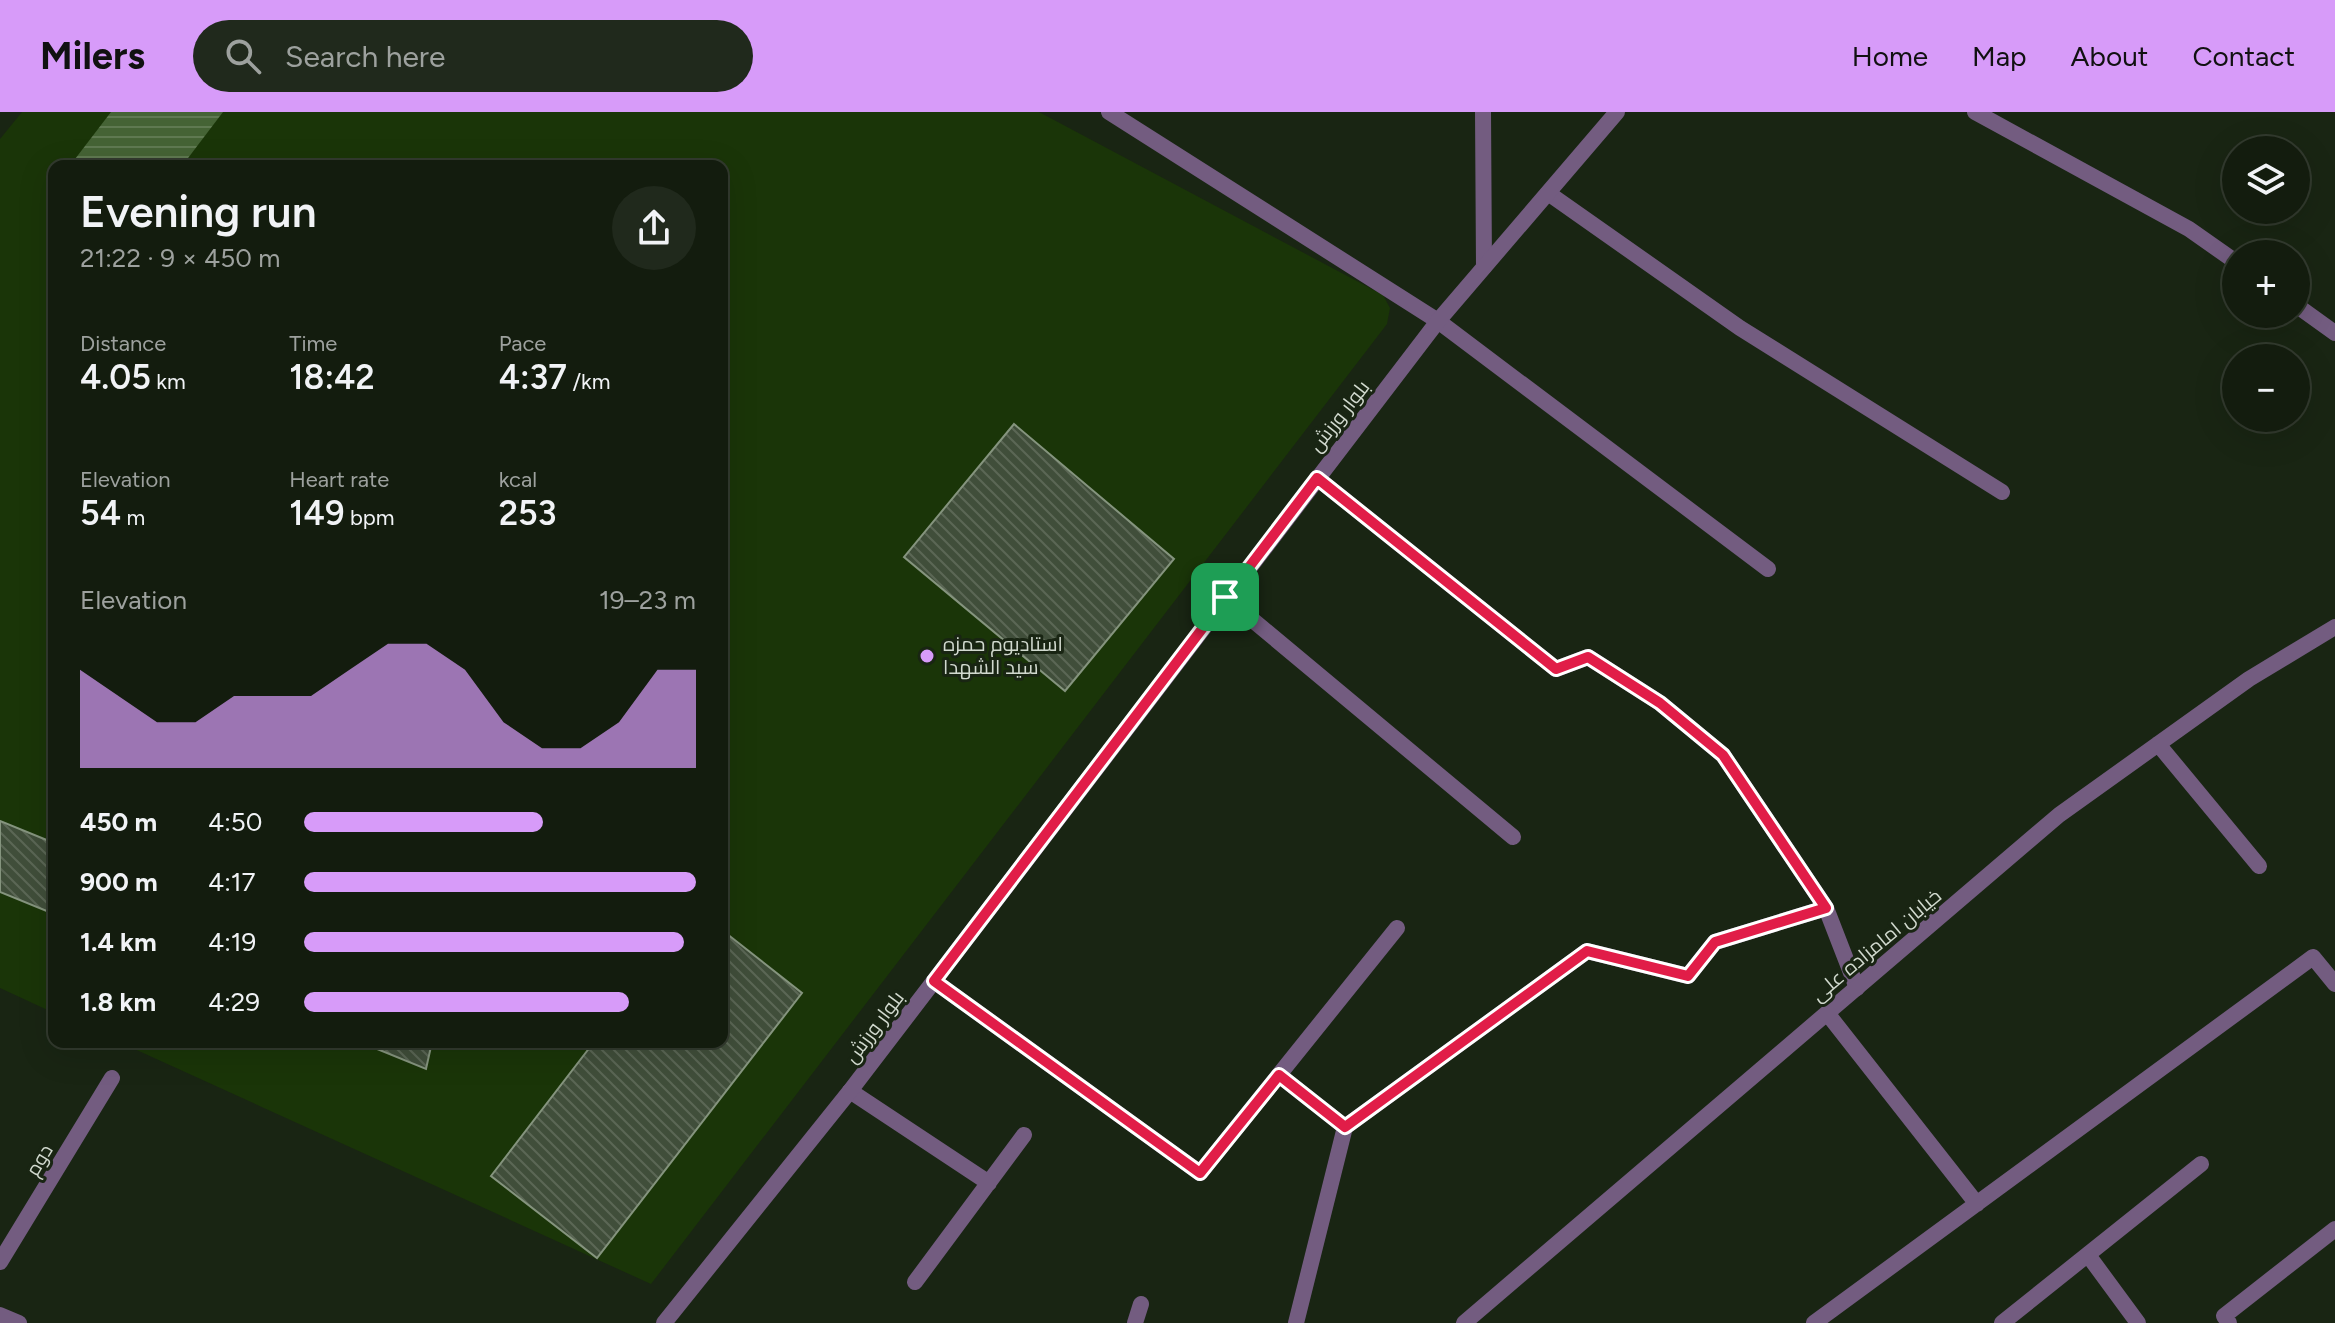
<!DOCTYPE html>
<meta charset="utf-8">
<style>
:root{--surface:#131c0e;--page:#20291c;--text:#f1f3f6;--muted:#9da19e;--line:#323a2e;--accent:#d79bf9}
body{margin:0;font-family:Figtree,Cairo,sans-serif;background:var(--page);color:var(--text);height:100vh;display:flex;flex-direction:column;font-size:30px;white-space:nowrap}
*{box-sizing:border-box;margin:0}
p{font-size:26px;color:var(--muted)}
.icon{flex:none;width:44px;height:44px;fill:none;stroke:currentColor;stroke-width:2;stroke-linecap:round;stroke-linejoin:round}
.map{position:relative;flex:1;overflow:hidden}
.panel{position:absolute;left:48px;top:48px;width:680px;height:888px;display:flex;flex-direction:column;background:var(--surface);border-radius:16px;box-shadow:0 8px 32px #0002,0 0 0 2px var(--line)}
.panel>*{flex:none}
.tools{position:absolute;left:2222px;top:24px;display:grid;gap:16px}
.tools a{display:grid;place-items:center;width:88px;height:88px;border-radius:50%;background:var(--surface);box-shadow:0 8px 32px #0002,0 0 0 2px var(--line);font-size:40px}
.pin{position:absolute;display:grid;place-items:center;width:68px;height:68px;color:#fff;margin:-34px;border-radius:16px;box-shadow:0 4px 12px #0006}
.round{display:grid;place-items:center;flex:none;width:84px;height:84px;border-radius:42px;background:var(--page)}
.headline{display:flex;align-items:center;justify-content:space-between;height:136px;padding:0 32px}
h1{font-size:44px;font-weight:600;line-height:60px}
.metrics{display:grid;grid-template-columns:repeat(3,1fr);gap:12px;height:136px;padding:8px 32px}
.metrics div{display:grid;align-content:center}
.metrics b{font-size:34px;font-weight:600}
.metrics small{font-size:22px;font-weight:400}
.metrics p{font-size:22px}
.chart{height:224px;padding:16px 32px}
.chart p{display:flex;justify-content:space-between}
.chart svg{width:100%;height:144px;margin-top:8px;fill:var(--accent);opacity:.7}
ul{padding:0 32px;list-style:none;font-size:26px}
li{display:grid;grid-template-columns:128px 96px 1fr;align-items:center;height:60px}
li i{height:20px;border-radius:10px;background:var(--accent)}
header{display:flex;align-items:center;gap:48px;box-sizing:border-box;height:112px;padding:0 40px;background:var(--accent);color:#111}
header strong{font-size:38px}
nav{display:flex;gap:44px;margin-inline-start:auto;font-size:28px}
.search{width:560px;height:72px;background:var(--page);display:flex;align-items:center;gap:20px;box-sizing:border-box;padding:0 28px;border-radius:44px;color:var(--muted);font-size:30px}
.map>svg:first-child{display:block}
.pitch{fill:#1a3508}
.water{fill:url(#water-rules)}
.building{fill:url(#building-back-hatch);stroke:#85947e;stroke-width:2}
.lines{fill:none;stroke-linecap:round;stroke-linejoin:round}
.service{stroke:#735c80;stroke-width:16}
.minor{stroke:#735c80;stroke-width:16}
.tertiary{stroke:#735c80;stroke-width:16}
.route-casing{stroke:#fff;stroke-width:16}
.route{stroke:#e11d48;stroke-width:10}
.poi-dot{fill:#d79bf9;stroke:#192513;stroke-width:3}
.labels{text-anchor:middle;stroke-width:6;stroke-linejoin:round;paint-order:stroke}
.street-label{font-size:20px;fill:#d1d9ce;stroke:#192513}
.poi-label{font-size:20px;fill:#d1d9ce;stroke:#192513;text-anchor:start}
</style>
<header>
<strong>Milers</strong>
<div class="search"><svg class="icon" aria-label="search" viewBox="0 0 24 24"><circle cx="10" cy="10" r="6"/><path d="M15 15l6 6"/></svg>Search here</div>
<nav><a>Home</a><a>Map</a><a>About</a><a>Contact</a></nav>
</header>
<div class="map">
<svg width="2335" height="1211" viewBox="0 0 2335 1211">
<defs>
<pattern id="water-rules" width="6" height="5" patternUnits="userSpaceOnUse" patternTransform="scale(2)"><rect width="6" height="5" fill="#456335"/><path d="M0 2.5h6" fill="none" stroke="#5f7951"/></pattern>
<pattern id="building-back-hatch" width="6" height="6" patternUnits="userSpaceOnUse" patternTransform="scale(2)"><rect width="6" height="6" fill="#404e3a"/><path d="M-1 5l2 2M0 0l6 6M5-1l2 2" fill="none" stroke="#5b6755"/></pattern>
</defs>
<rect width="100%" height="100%" fill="#192513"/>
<!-- pitch -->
<path class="pitch" d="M22,0H1039L1383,183L1390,196L1387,212L651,1172L119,930H722V54H54V901L0,876V27Z"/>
<!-- water -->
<path class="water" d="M111,0H223L182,54H76L72,51Z"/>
<!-- building -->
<path class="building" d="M1014,312L1174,447L1065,579L904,445Z
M0,709L54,731V802L0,780Z
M722,818L802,881L597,1146L491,1064L594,930H722Z
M360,930H432L426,957Z"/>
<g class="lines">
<!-- service -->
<path class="service" d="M1438,209L1768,457
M1225,485L1513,725
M1556,557L1588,545L1660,591L1723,643L1826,796L1857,876
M1279,963L1345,1015L1296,1211
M850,979L989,1071
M1345,1015L1587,839L1688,864L1715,830L1826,796
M915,1170L1024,1023"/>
<!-- minor -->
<path class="minor" d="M1109,0L1438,209
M1483,0L1484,155
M1975,0L2189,117L2236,150
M1548,81L1740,216L2002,380
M2296,193L2335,221
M1317,366L1556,557
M2158,632L2259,754
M934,869L1200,1061L1397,816
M1827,901L1977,1092
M2088,1143L2138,1211
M0,1150L112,966
M1135,1211L1141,1192
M1464,1211L2059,703L2249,567L2335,515
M1814,1211L2313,845L2335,872
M2002,1211L2201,1052
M2229,1211L2224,1204L2335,1117"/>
<!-- tertiary -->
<path class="tertiary" d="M0,1203L19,1211
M664,1211L850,979L1438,209L1617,0"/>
</g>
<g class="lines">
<defs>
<path id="route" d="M1317,366L1556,557L1588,545L1660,591L1723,643L1826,796L1715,830L1688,864L1587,839L1345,1015L1279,963L1200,1061L934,869Z"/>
</defs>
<!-- route casing -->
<use href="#route" class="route-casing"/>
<!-- route -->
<use href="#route" class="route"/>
</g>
<!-- markers -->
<circle class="poi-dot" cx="927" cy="544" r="8"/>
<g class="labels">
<!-- street labels -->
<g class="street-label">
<text transform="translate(1339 304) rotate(-52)" y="7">بلوار ورزش</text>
<text transform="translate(1876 833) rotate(-40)" y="7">خیابان امامزاده علی</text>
<text transform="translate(874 915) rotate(-53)" y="7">بلوار ورزش</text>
<text transform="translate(39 1048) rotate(-59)" y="7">دوم</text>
</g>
<!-- poi labels -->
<g class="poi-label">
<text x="943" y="539">استادیوم حمزه<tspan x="943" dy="23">سید الشهدا</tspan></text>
</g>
</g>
</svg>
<div class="tools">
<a><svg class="icon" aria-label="layers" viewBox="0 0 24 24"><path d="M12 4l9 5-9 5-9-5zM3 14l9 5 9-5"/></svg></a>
<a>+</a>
<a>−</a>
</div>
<div class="pin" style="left:1225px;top:485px;background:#1e9e55"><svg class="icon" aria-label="arrive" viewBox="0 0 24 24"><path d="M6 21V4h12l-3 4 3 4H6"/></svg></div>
<section class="panel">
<div class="headline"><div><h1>Evening run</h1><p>21:22 · 9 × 450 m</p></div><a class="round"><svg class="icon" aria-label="share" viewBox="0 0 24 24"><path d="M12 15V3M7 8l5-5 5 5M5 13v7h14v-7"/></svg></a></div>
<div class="metrics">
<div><p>Distance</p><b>4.05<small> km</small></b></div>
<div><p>Time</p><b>18:42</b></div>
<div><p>Pace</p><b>4:37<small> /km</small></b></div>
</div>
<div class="metrics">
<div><p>Elevation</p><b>54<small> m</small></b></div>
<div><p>Heart rate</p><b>149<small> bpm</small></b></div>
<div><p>kcal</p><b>253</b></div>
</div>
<div class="chart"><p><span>Elevation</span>19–23 m</p>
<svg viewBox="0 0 160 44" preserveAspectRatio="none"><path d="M0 44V14L10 22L20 30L30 30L40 22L50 22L60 22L70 14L80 6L90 6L100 14L110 30L120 38L130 38L140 30L150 14L160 14V44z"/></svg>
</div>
<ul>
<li><b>450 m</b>4:50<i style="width:61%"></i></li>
<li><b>900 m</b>4:17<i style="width:100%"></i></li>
<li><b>1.4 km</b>4:19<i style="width:97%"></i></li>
<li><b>1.8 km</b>4:29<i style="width:83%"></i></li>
</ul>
</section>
</div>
